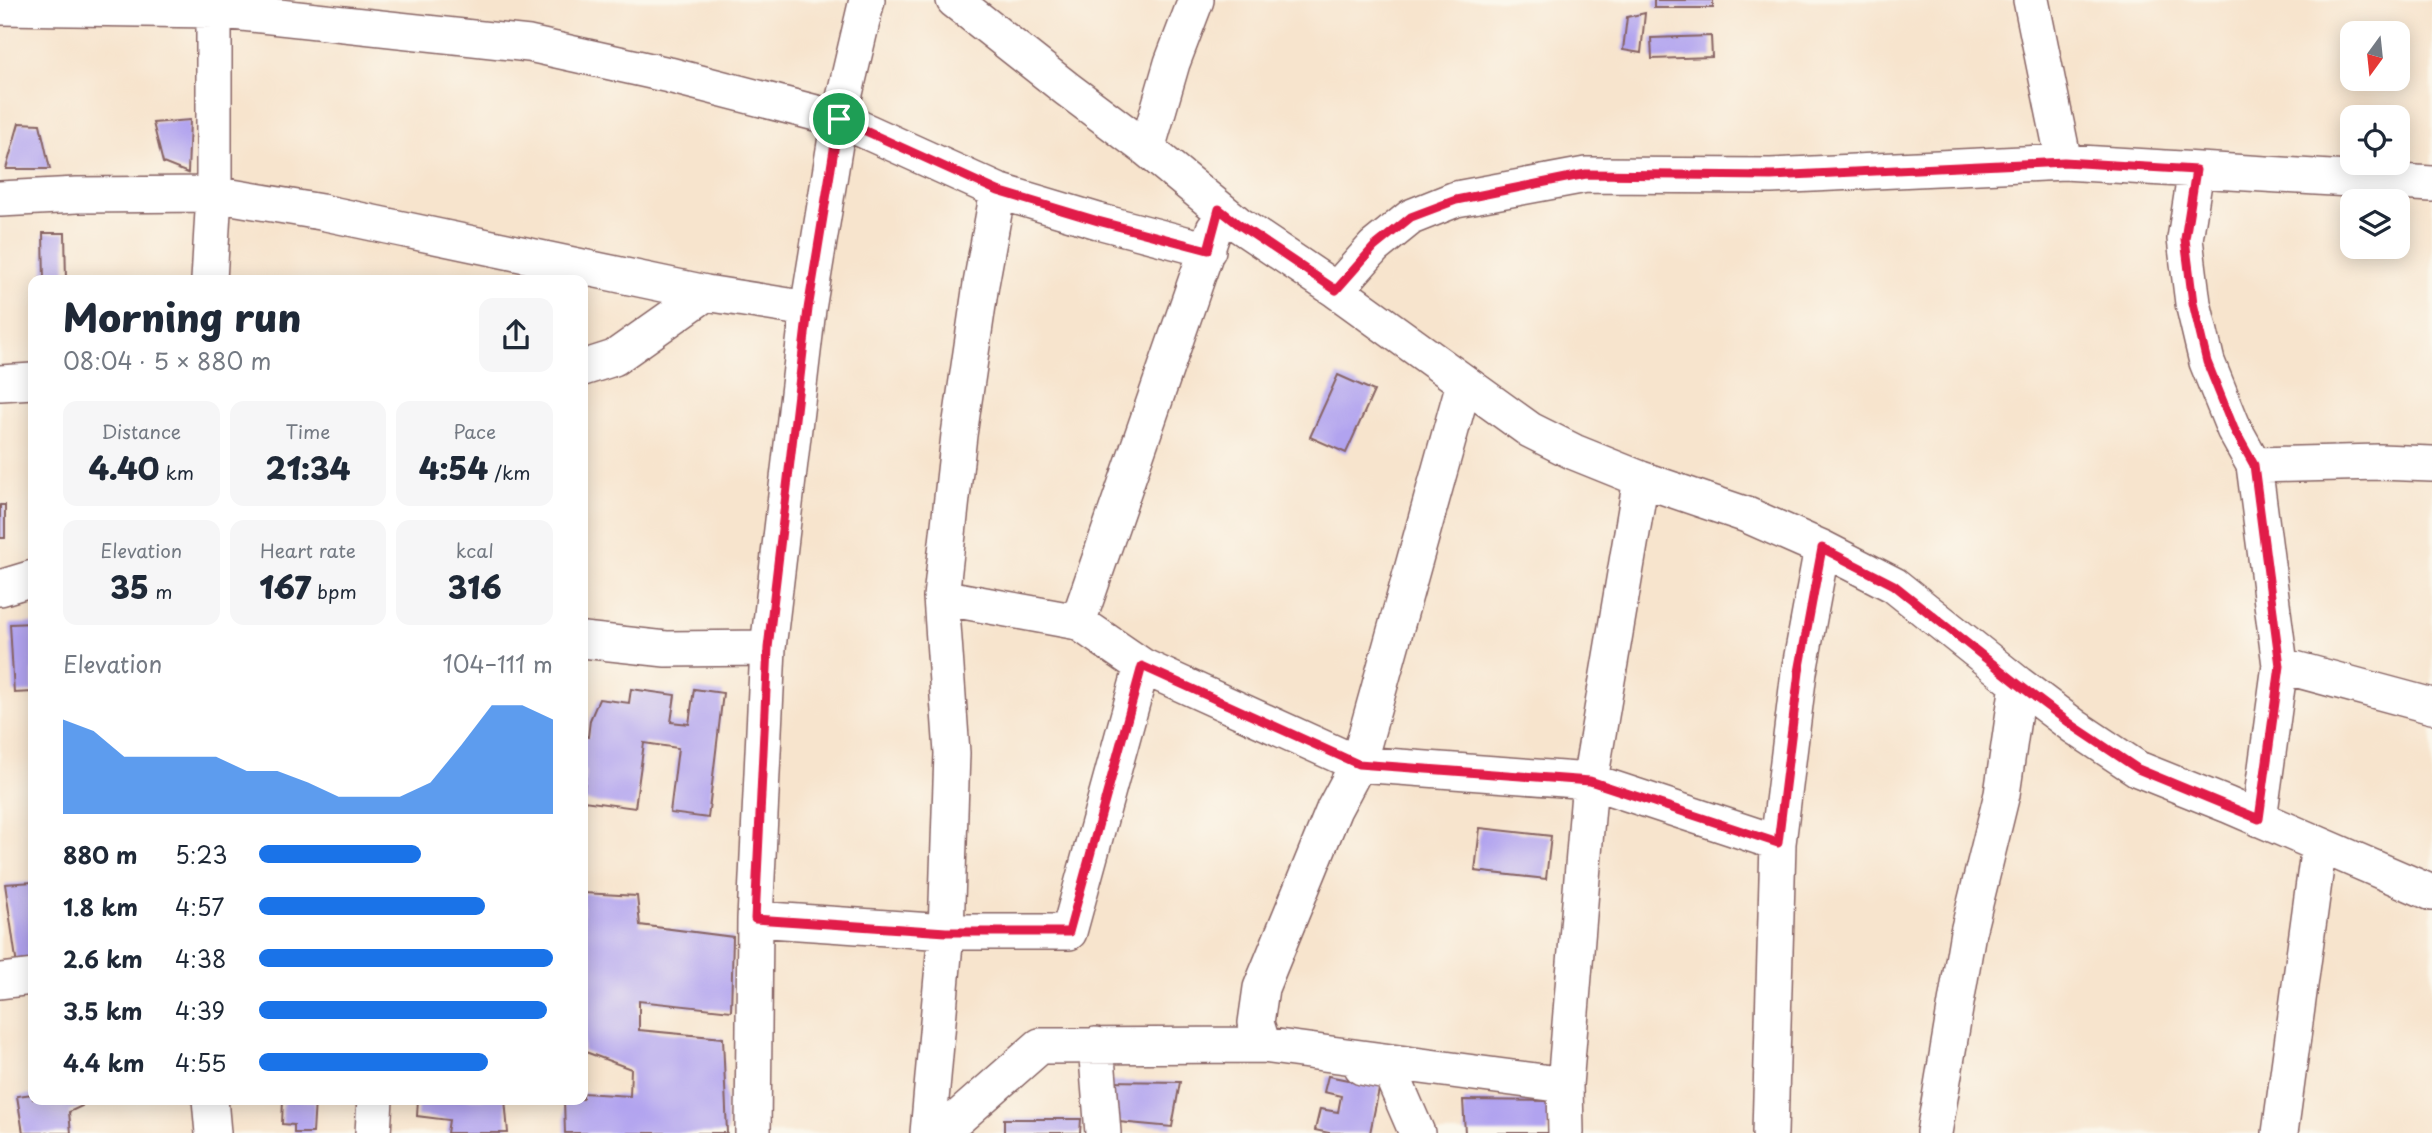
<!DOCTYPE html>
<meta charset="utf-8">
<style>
:root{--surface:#fff;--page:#f6f6f7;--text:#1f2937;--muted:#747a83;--accent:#1a73e8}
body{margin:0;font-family:"Playpen Sans",sans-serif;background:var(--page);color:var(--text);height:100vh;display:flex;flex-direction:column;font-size:26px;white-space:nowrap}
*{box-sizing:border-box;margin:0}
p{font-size:23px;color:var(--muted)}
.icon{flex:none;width:38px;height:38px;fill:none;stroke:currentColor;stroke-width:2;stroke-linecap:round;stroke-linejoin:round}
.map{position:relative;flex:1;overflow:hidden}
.panel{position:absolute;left:28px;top:275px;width:560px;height:830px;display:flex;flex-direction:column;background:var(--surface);border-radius:14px;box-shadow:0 4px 18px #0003}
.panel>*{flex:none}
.needle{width:46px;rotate:195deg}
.buttons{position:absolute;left:2340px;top:21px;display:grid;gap:14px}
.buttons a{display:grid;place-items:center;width:70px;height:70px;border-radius:14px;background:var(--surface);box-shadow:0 4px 18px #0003;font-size:35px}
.pin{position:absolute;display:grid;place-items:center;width:60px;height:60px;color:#fff;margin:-30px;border:4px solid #fff;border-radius:50%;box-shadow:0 2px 7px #0007}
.round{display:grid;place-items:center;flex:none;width:74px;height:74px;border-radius:14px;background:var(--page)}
.head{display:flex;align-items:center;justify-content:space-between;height:119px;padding:0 35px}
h1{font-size:38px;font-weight:800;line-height:52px}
.stats{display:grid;grid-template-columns:repeat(3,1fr);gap:10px;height:119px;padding:7px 35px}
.stats div{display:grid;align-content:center;border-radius:14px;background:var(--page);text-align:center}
.stats b{font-size:30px;font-weight:800}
.stats small{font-size:19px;font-weight:400}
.stats p{font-size:19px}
.chart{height:196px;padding:14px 35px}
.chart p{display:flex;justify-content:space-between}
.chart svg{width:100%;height:126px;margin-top:7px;fill:var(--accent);opacity:.7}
ul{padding:0 35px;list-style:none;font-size:23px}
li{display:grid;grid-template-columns:112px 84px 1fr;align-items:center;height:52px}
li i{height:18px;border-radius:9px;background:var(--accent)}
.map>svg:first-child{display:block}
.building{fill:#b1a3ef}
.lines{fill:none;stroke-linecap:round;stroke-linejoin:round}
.street-casing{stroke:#876464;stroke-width:38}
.street{stroke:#fff;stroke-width:35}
.route-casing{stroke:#fff;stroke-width:14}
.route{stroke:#e11d48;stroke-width:9}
</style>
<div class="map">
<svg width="2432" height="1133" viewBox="0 0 2432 1133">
<rect width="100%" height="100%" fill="#fbf7ec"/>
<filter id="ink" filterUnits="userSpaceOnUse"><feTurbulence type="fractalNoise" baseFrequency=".0143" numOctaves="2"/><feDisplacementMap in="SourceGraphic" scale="14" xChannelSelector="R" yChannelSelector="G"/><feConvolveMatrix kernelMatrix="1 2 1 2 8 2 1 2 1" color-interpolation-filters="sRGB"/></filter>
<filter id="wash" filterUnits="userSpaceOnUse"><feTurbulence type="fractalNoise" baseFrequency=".00686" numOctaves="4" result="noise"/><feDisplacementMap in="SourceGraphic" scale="28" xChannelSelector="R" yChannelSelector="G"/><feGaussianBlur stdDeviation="1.57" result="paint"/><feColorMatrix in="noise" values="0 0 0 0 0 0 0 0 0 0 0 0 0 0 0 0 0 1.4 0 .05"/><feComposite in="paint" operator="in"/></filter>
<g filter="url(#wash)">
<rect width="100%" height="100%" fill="#f7e4cd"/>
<g id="blocks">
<!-- building -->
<path class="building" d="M1654,0H1713V8H1654Z
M1645,13L1641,53L1623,50L1627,17Z
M1711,36L1712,57L1652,59L1651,38Z
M190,120L188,173L163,163L153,123Z
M19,123L40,124L50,169H6Z
M43,233H65L66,280H44Z
M1338,375L1374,391L1346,453L1310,437Z
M0,505H5V538H0Z
M33,623V692L14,693L10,624Z
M631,689L675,695L671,722L689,724L694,689L723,693L708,818L670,813L678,748L644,743L635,808L583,801L586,771L583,770V736L588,737L590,720L599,699L629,703Z
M1480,828L1551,836L1546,879L1475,871Z
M33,882V963L17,966L5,884Z
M583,893L637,896L640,925L733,937L731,1011L639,1001V1030L723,1038L727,1133H565L564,1099H583V1093L630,1096L631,1069L583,1051Z
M1350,1069L1382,1075L1370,1133H1329L1315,1130L1320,1109L1338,1112L1341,1096L1324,1092L1328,1076L1348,1080Z
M1106,1081L1180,1082L1172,1127L1108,1121Z
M33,1094V1099H80L82,1106L69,1112L71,1133H23L17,1096Z
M283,1099L315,1101L313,1133H294V1125L282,1124Z
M418,1099H505L508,1133H447L449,1120L417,1116Z
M1463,1100L1550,1101L1548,1133H1465Z
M1004,1119H1081L1080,1133H1004Z"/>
</g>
</g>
<g filter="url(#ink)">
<use href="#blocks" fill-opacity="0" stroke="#876464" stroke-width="2"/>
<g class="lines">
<defs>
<path id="street" d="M954,0L1067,89L1147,149L1238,224L1336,290L1530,430L1574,452L1641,479L1747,515L1822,548L1894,585L2018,684L2075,727L2138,769L2228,805L2432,893
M2031,0L2064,162
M0,7L214,10L529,44L669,75L839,119L998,191L1098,221L1208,250
M1147,149L1172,63L1196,0
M2196,170L2185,239L2193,303L2207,362L2234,429L2254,465L2280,665L2259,819
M0,199L77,195L214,194L321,212L706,293L808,309
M209,280L214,194V0
M1336,290L1374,247L1411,217L1456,199L1586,175L1771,176L2064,162L2432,184
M583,368L614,358L706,293
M0,383L33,381
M2254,465L2380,462L2432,464
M0,588L33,578
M941,597L1078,622L1142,666L1358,764L1590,781L1778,843
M1078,622L1214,229
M583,640L666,649L768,648
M2280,665L2432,706
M755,919L946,932H1069L1142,666
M0,981L33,977
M1096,1045L1103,1133
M1263,1045L1256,1023L1261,988L1334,809L1358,764L1464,383
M1362,1067L1391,1073L1417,1133
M1565,1085L1590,781L1641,479
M210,1099L213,1133
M373,1133L375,1099
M753,1133L755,919L768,648L808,309L839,119L867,0
M928,1133L946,932L952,753L941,597L959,435L981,284L998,191
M941,1133L1040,1046L1263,1045L1565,1085L1566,1133
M1770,1133L1778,843L1799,672L1822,548
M1934,1133L1968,932L2002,794L2018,684
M2280,1133L2319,845"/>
</defs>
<!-- street casing -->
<use href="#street" class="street-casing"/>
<!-- street -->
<use href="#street" class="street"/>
</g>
</g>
<g class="lines" filter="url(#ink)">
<defs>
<path id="route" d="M839,119L998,191L1098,221L1208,250L1219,209L1238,224L1336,290L1374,247L1411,217L1456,200L1586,174L1771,176L2064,162L2196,170L2185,239L2193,303L2207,362L2234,429L2254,465L2280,666L2259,819L2138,769L2075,727L2018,684L1894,585L1822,548L1799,672L1778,843L1590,781L1358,764L1142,666L1069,932H946L755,919L768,648L808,309Z"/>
</defs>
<!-- route casing -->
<use href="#route" class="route-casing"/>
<!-- route -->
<use href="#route" class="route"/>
</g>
</svg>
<div class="buttons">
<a><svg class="needle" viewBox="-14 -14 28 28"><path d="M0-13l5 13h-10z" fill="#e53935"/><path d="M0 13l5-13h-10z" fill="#747a83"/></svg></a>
<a><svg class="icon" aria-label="locate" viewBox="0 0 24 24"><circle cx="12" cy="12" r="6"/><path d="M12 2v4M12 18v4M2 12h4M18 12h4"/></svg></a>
<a><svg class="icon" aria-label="layers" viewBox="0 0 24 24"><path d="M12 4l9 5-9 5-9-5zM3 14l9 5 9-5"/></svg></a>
</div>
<div class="pin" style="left:839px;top:119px;background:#1e9e55"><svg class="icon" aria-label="arrive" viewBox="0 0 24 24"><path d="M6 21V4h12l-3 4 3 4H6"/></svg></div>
<section class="panel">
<div class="head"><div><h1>Morning run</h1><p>08:04 · 5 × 880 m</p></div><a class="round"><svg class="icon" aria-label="share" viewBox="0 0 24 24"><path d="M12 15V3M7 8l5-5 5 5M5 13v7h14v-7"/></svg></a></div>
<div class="stats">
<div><p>Distance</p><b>4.40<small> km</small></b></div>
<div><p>Time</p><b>21:34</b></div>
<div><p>Pace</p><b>4:54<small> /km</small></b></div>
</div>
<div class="stats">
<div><p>Elevation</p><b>35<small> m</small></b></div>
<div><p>Heart rate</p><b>167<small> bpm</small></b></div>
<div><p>kcal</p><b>316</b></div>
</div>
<div class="chart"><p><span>Elevation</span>104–111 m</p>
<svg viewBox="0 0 160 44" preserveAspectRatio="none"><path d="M0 44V11L10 15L20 24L30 24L40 24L50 24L60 29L70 29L80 33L90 38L100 38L110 38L120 33L130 20L140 6L150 6L160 11V44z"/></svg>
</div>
<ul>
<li><b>880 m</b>5:23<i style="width:55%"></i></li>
<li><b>1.8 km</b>4:57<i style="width:77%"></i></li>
<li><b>2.6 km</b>4:38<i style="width:100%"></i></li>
<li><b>3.5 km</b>4:39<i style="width:98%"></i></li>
<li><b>4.4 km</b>4:55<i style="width:78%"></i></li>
</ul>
</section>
</div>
